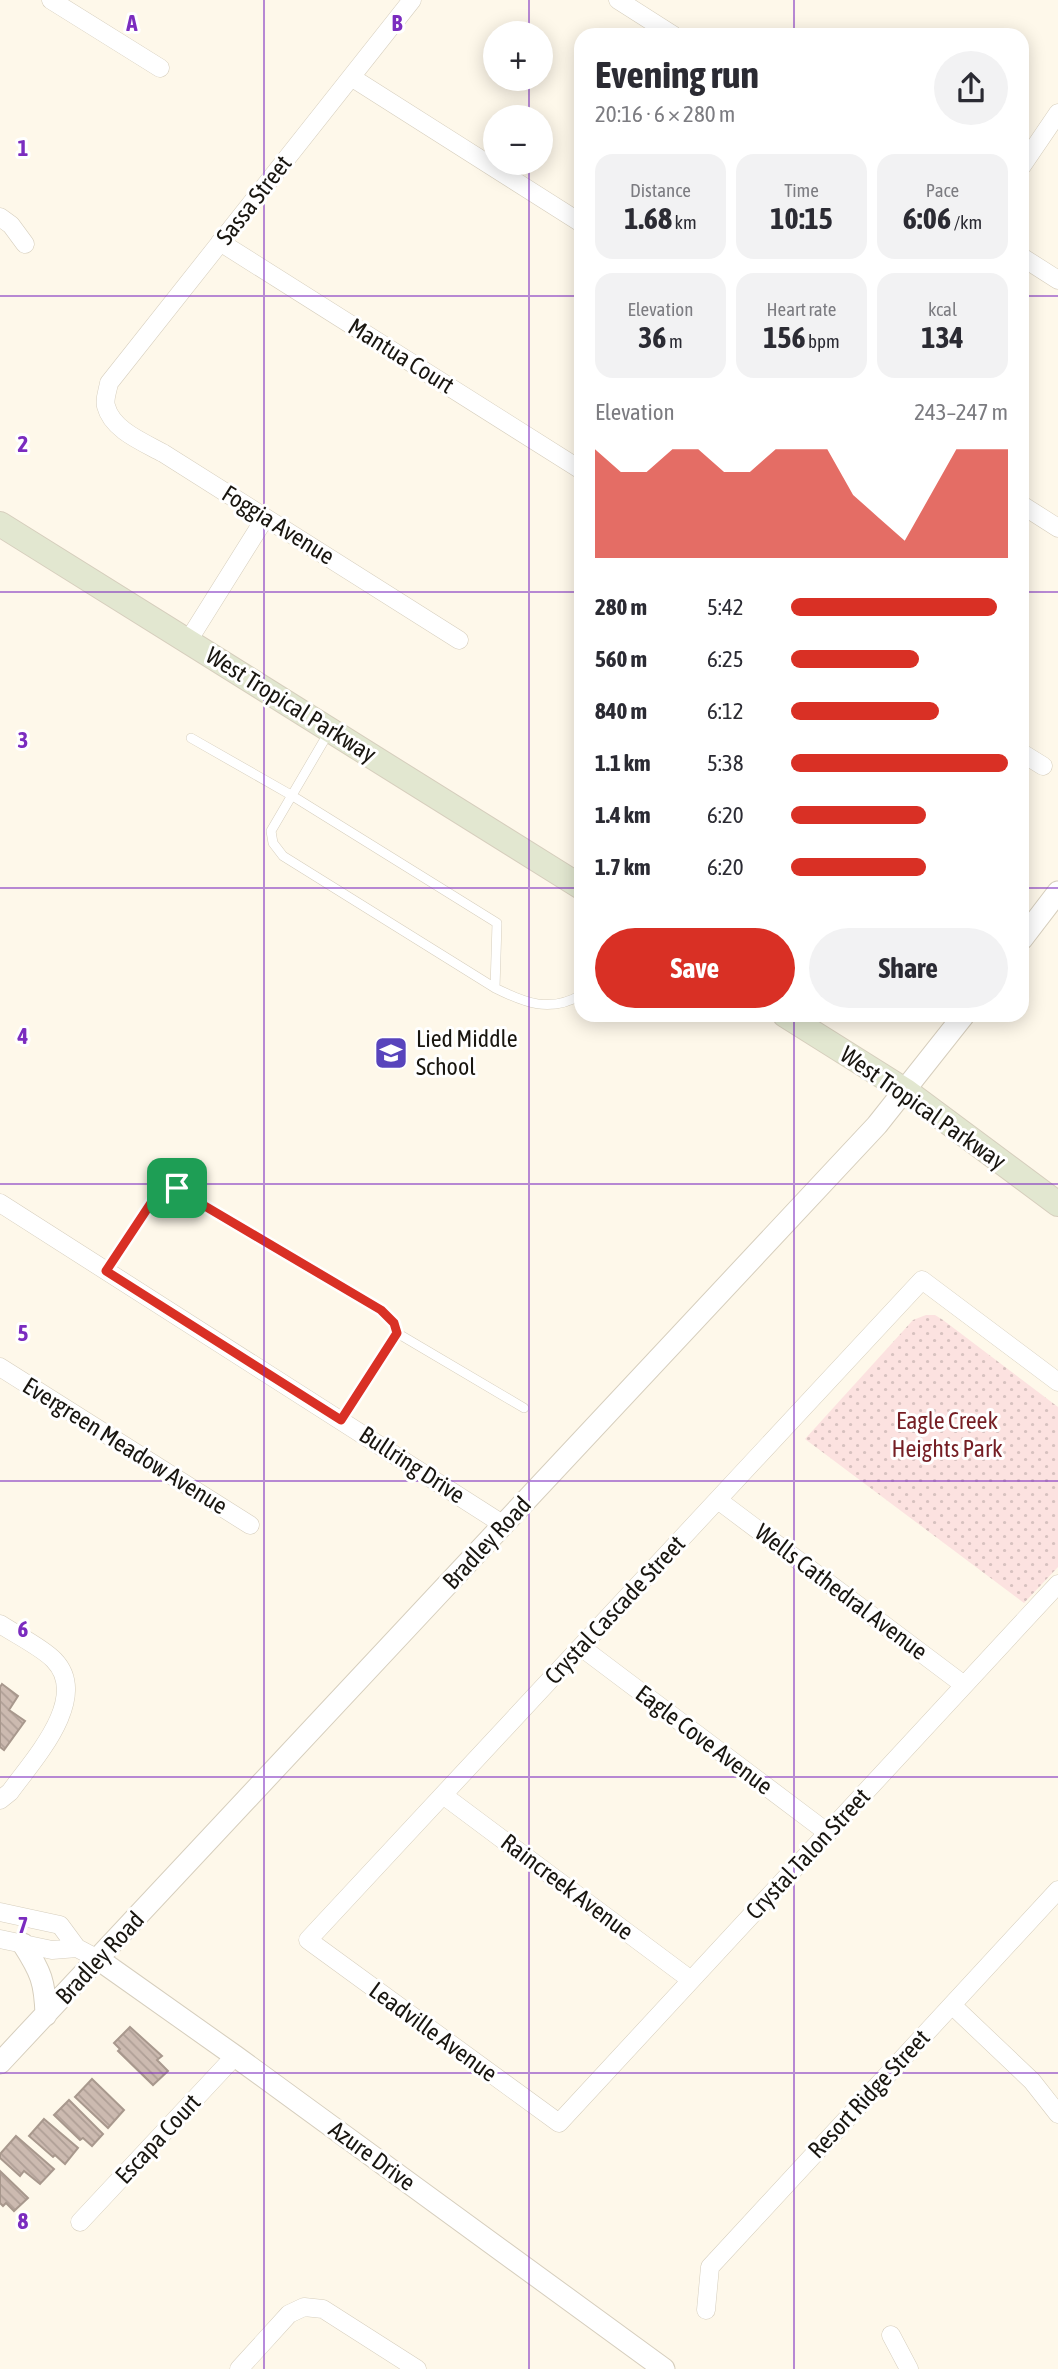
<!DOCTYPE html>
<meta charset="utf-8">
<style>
:root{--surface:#fff;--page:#f2f2f3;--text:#2b2b33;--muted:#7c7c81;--accent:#d93025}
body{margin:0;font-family:"Asap Condensed",sans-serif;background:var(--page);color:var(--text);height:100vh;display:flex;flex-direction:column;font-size:26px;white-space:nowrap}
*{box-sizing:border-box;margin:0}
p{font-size:23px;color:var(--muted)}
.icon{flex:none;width:38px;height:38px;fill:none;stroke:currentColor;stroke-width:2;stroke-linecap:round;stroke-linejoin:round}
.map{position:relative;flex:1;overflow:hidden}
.side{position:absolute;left:574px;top:28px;width:455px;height:994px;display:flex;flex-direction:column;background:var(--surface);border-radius:21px;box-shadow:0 4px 18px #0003}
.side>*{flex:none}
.fabs{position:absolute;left:483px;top:21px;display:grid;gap:14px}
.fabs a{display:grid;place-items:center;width:70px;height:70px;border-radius:50%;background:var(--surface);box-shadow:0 4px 18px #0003;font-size:35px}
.pin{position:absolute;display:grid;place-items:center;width:60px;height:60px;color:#fff;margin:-30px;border-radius:14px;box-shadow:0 4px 10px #0006}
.round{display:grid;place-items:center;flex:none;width:74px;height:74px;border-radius:37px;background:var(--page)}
.head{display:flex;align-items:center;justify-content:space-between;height:119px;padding:0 21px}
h1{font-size:38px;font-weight:700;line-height:52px}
.stats{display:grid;grid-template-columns:repeat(3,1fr);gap:10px;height:119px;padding:7px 21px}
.stats div{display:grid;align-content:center;border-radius:18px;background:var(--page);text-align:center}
.stats b{font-size:30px;font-weight:700}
.stats small{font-size:19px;font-weight:400}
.stats p{font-size:19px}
.chart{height:196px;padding:14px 21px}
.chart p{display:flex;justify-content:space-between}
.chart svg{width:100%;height:126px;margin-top:7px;fill:var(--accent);opacity:.7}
.button{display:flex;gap:14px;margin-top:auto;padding:14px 21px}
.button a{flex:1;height:80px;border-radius:42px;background:var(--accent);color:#fff;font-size:28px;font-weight:700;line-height:80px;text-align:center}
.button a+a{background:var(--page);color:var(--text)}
ul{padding:0 21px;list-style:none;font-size:23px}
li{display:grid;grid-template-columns:112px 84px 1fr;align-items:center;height:52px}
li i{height:18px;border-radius:9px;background:var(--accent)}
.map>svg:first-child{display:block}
.grass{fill:url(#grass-dots)}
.building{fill:url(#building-back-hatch);stroke:#a8988d;stroke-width:2}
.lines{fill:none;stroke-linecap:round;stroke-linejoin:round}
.service-casing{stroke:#d6cebd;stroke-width:10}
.minor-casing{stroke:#d6cebd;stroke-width:19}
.tertiary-casing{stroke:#d6cebd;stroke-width:23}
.secondary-casing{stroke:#d6cebd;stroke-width:26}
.service{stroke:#fff;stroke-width:9}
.minor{stroke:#fff;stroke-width:18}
.tertiary{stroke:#fff;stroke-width:21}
.secondary{stroke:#e2e7d0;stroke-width:24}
.route-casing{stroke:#fff;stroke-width:14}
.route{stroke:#d93025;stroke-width:9}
.grid{fill:none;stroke:#7b2cbf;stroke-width:2;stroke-opacity:0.55}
.labels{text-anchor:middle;stroke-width:6;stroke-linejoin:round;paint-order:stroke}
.street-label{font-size:24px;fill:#191610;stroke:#fff}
.poi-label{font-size:24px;fill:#191610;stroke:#fff;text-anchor:start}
.park-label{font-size:24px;fill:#751e24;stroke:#fff}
.grid-label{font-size:23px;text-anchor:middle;font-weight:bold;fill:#7b2cbf;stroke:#fff;stroke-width:6;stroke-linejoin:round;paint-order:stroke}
</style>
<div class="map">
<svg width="1058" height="2369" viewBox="0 0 1058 2369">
<defs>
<pattern id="grass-dots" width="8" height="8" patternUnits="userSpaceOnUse" patternTransform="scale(1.75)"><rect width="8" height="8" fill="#fce2e0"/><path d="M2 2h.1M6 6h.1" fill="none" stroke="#d7c1bf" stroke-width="1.8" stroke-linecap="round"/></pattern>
<pattern id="building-back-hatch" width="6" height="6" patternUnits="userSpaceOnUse" patternTransform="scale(1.75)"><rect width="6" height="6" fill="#ccbab0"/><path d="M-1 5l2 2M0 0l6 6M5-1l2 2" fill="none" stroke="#af9f96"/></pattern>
</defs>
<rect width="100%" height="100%" fill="#fef8ea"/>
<!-- grass -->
<path class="grass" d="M926,1315H935L943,1320L1058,1407V1567L1024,1603L805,1439L913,1320Z"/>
<!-- building -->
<path class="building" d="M2,1684L18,1696L9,1710L25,1721L4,1750L0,1747V1687Z
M130,2027L162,2056L157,2060L168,2071L153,2085L118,2051L120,2049L114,2043Z
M92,2079L124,2110L108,2128L75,2097Z
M69,2100L103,2134L92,2146L83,2138L80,2140L54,2115Z
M44,2119L78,2148L65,2164L55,2155L53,2157L29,2136Z
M16,2136L54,2169L40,2184L24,2171L20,2176L0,2158V2154Z
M0,2171L28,2198L14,2211L6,2203L3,2206L0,2203Z"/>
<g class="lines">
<defs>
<path id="service" d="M329,732L271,831L273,843L283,856L495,988C525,1003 550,1013 581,995
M191,738L291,795L497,923L495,988
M106,1271L157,1194L171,1186L381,1310L394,1323L397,1333L341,1420
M397,1333L524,1408"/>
<path id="minor" d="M51,0L160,68
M412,0L109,383C108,390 104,399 106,406C112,430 143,442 163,453L459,640
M618,0L673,35
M351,77L581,223
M1022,166L1058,113
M0,217L11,225L25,244
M220,242L581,470
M1022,257L1058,280
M1022,505L1058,528
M188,641L265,518
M1022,753L1043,766
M0,1203L504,1525
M0,1367L250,1525
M1058,1382L922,1280L308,1940L559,2123L1058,1584
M718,1500L964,1685
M0,1624C15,1634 43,1648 54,1660C91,1698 33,1760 10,1792L0,1800
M581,1647L828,1833
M443,1795L691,1980
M0,1912L60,1925L77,1948L98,1959
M0,1939L52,1950L77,1948
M952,2005L1032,2081L1058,2114
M80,2222L235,2056
M706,2310L710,2267L1058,1890
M891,2335L909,2369
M239,2369L289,2314L304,2307L323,2309L417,2369"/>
<path id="tertiary" d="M1022,939L1058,892
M23,1944C41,1972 45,1982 46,2015
M98,1959L235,2056L664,2369
M0,2063L877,1125L964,1015"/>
<path id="secondary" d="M0,524L581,887
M785,1015L906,1091L1058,1204"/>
</defs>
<!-- service casing -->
<use href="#service" class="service-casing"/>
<!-- minor casing -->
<use href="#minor" class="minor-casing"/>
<!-- tertiary casing -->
<use href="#tertiary" class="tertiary-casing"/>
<!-- secondary casing -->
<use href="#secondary" class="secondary-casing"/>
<!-- service -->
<use href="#service" class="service"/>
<!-- minor -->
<use href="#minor" class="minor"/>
<!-- tertiary -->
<use href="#tertiary" class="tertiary"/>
<!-- secondary -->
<use href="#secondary" class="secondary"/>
</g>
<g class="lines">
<defs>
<path id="route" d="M171,1186L381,1310L394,1323L397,1333L341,1420L106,1271L157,1194Z"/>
</defs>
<!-- route casing -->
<use href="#route" class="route-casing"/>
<!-- route -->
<use href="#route" class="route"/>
</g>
<!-- grid -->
<path class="grid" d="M264,0V2369M529,0V33M794,0V35M529,79V117M529,163V2369M0,296H581M1022,296H1058M0,592H581M1022,592H1058M0,888H581M1022,888H1058M794,1015V2369M0,1184H1058M0,1481H1058M0,1777H1058M0,2073H1058"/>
<!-- icons -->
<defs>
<symbol id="school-square" viewBox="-11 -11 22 22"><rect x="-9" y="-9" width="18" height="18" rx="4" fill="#5844bc" stroke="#fff"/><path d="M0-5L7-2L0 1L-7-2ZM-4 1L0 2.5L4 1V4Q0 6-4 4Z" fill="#fff"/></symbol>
</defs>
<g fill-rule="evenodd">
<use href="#school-square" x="372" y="1034" width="38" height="38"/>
</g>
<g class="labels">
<!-- street labels -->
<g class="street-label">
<text transform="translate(254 200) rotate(-52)" y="8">Sassa Street</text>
<text transform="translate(401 356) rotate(32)" y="8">Mantua Court</text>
<text transform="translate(278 525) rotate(32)" y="8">Foggia Avenue</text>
<text transform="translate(291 705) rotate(32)" y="8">West Tropical Parkway</text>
<text transform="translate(923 1108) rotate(35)" y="8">West Tropical Parkway</text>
<text transform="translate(125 1446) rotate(32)" y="8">Evergreen Meadow Avenue</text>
<text transform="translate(412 1465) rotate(33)" y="8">Bullring Drive</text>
<text transform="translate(487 1543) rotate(-47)" y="8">Bradley Road</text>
<text transform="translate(841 1592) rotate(37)" y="8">Wells Cathedral Avenue</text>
<text transform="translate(615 1610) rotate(-47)" y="8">Crystal Cascade Street</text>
<text transform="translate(704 1740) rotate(37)" y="8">Eagle Cove Avenue</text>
<text transform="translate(808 1854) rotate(-47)" y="8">Crystal Talon Street</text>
<text transform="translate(567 1887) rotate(37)" y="8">Raincreek Avenue</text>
<text transform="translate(100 1958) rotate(-47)" y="8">Bradley Road</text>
<text transform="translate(433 2032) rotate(36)" y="8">Leadville Avenue</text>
<text transform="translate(869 2094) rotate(-47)" y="8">Resort Ridge Street</text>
<text transform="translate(158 2139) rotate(-47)" y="8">Escapa Court</text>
<text transform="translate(372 2156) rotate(36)" y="8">Azure Drive</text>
</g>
<!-- poi labels -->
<g class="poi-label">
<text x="416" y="1047">Lied Middle<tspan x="416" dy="28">School</tspan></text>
</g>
<!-- park labels -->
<g class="park-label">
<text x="947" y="1429">Eagle Creek<tspan x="947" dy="28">Heights Park</tspan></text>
</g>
</g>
<g class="grid-label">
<text x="132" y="31">A</text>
<text x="397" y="31">B</text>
<text x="23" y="156">1</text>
<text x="23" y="452">2</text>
<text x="23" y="748">3</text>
<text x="23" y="1044">4</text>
<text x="23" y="1341">5</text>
<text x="23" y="1637">6</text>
<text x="23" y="1933">7</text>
<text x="23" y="2229">8</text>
</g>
</svg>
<div class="fabs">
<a>+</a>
<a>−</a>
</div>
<div class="pin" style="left:177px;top:1188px;background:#1e9e55"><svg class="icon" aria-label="arrive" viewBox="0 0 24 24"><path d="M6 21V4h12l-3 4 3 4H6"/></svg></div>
<section class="side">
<div class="head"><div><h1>Evening run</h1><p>20:16 · 6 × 280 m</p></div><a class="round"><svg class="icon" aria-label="share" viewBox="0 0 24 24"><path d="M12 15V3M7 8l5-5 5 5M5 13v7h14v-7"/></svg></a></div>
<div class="stats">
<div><p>Distance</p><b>1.68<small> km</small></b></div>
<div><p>Time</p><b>10:15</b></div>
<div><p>Pace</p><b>6:06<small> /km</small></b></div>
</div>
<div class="stats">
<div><p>Elevation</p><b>36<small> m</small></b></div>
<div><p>Heart rate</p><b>156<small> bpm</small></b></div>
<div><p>kcal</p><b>134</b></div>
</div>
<div class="chart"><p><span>Elevation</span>243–247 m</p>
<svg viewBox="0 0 160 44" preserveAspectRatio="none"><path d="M0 44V6L10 14L20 14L30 6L40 6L50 14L60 14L70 6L80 6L90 6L100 22L110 30L120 38L130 22L140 6L150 6L160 6V44z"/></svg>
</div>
<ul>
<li><b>280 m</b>5:42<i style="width:95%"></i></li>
<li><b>560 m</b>6:25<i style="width:59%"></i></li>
<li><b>840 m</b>6:12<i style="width:68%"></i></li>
<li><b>1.1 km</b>5:38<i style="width:100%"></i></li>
<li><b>1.4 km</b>6:20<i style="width:62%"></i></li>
<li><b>1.7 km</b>6:20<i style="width:62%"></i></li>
</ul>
<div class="button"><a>Save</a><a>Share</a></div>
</section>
</div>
